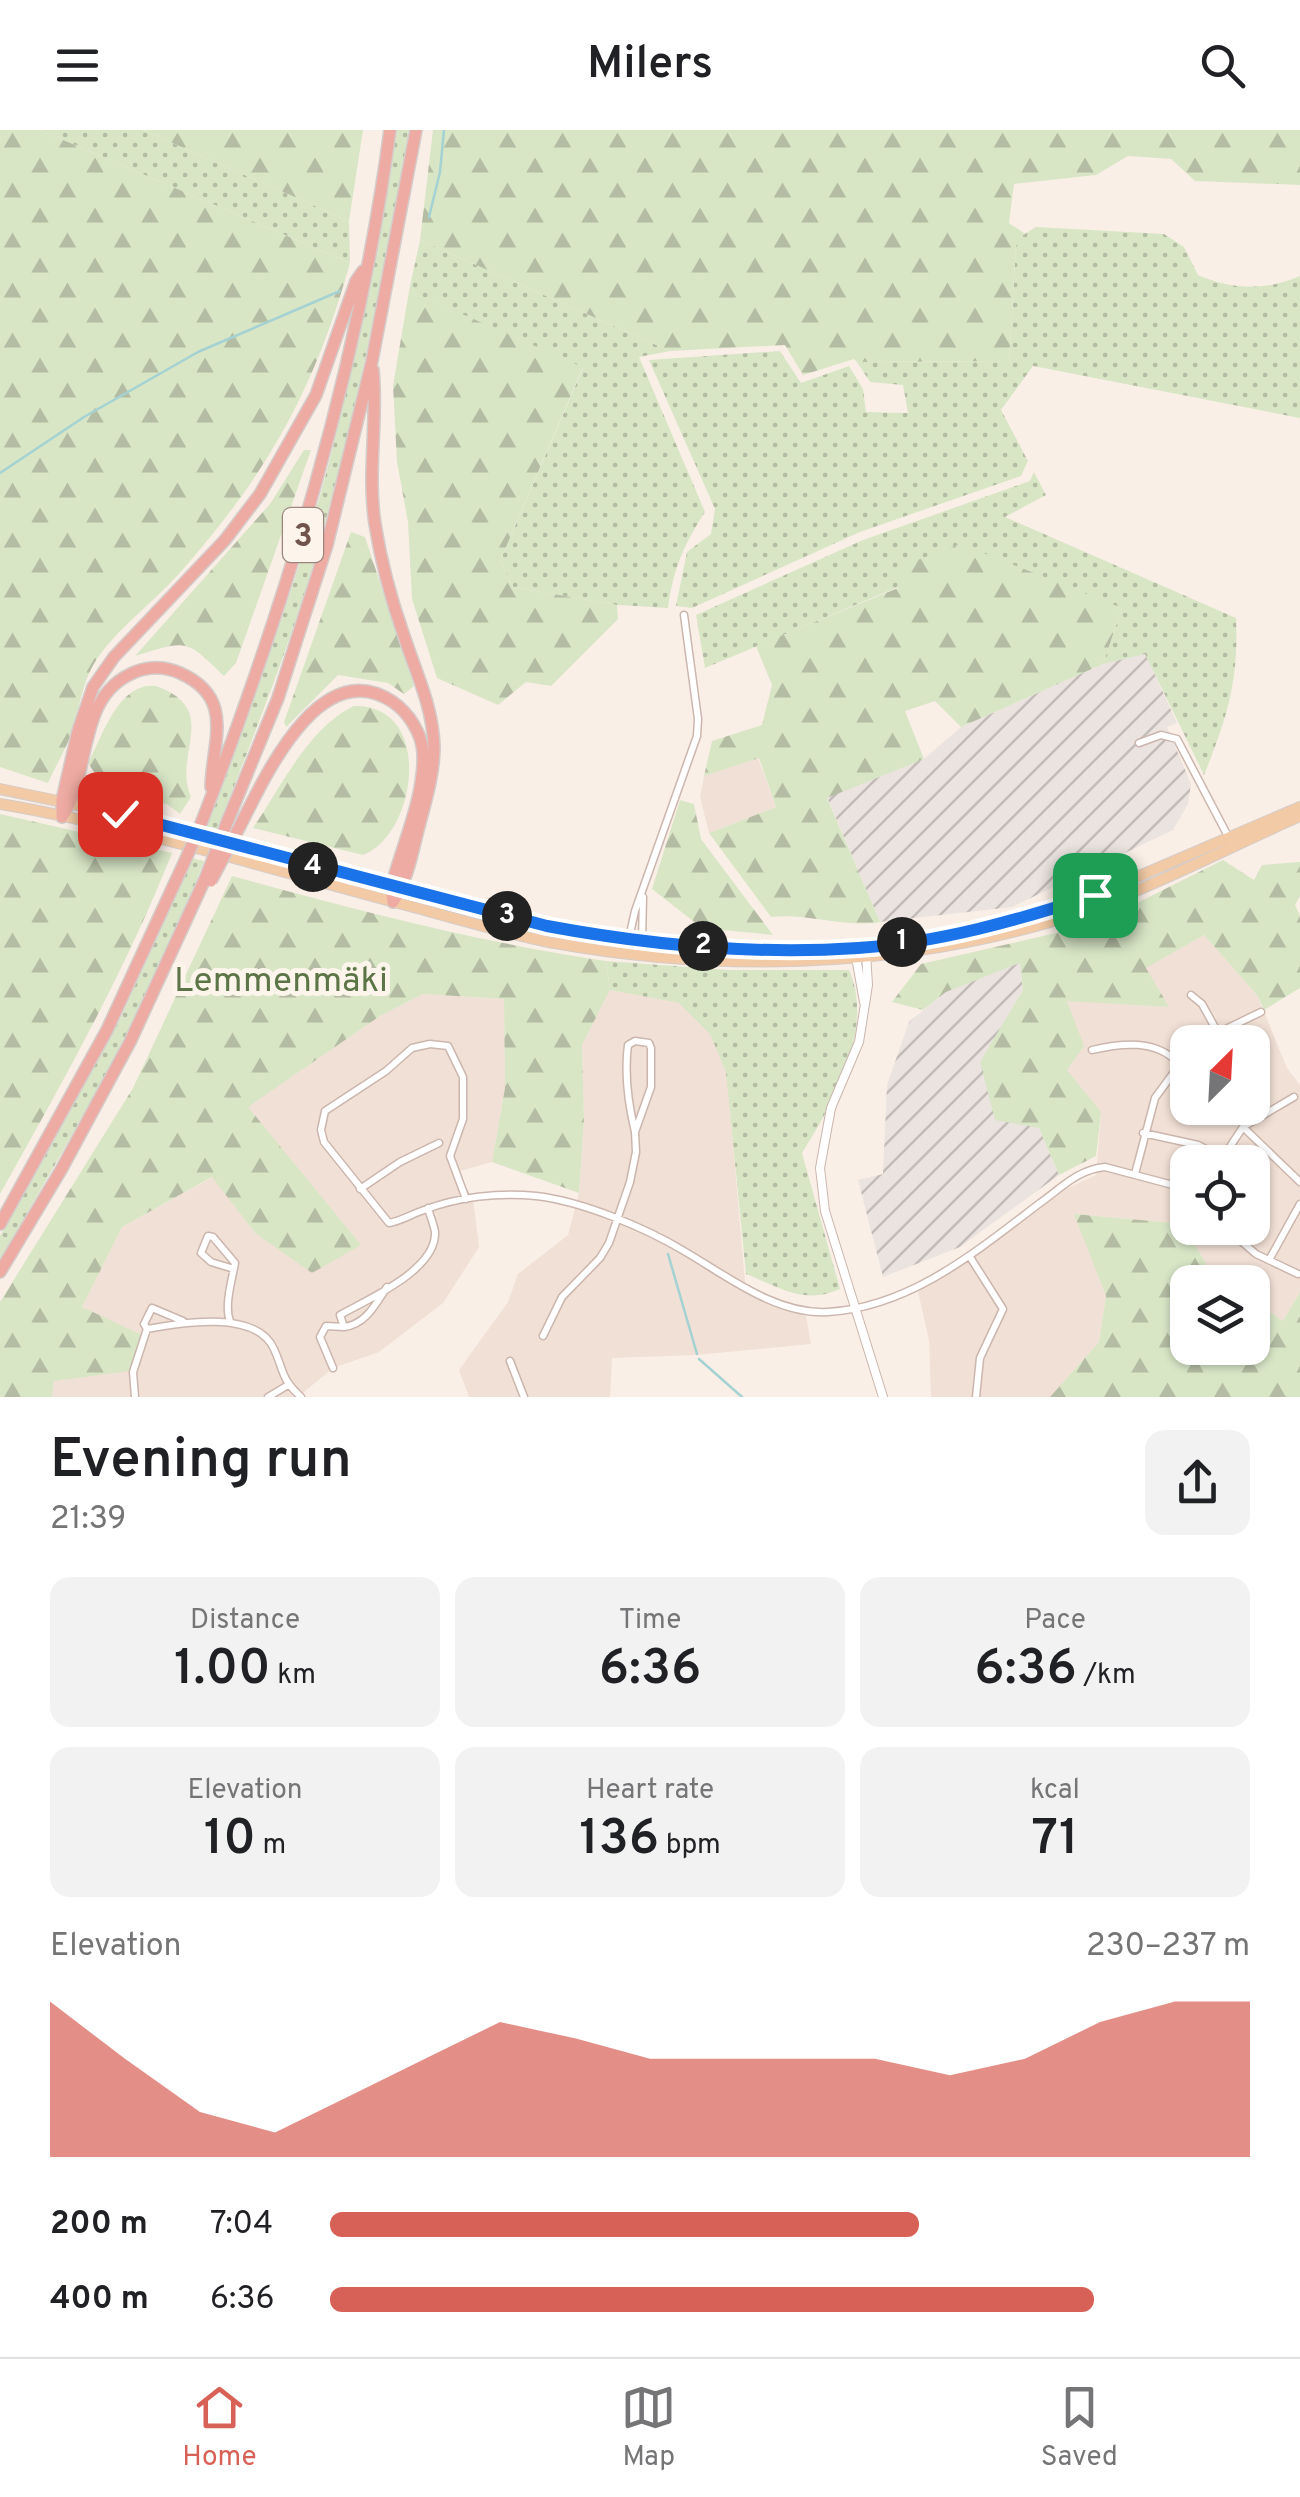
<!DOCTYPE html>
<meta charset="utf-8">
<style>
:root{--surface:#fff;--page:#f2f2f2;--text:#202124;--muted:#757577;--line:#e0e0e0;--accent:#d86157}
body{margin:0;font-family:Overpass,sans-serif;background:var(--page);color:var(--text);height:100vh;display:flex;flex-direction:column;font-size:38px;white-space:nowrap}
*{box-sizing:border-box;margin:0}
p{font-size:32px;color:var(--muted)}
.icon{flex:none;width:55px;height:55px;fill:none;stroke:currentColor;stroke-width:2;stroke-linecap:round;stroke-linejoin:round}
.map{position:relative;height:1267px;overflow:hidden}
.details{display:flex;flex-direction:column;background:var(--surface);flex:1}
.details>*{flex:none}
.needle{width:65px;rotate:24deg}
.controls{position:absolute;left:1170px;top:895px;display:grid;gap:20px}
.controls a{display:grid;place-items:center;width:100px;height:100px;border-radius:20px;background:var(--surface);box-shadow:0 2px 8px #0004;font-size:50px}
.pin{position:absolute;display:grid;place-items:center;width:85px;height:85px;color:#fff;margin:-42px;border-radius:20px;box-shadow:0 5px 15px #0006}
.km{position:absolute;width:50px;height:50px;margin:-25px;border-radius:50%;background:#222;color:#fff;font-size:28px;line-height:50px;text-align:center}
.round{display:grid;place-items:center;flex:none;width:105px;height:105px;border-radius:20px;background:var(--page)}
.overview{display:flex;align-items:center;justify-content:space-between;height:170px;padding:0 50px}
h1{font-size:55px;font-weight:600;line-height:75px}
.figures{display:grid;grid-template-columns:repeat(3,1fr);gap:15px;height:170px;padding:10px 50px}
.figures div{display:grid;align-content:center;border-radius:20px;background:var(--page);text-align:center}
.figures b{font-size:50px;font-weight:600}
.figures small{font-size:28px;font-weight:400}
.figures p{font-size:28px}
.chart{height:280px;padding:20px 50px}
.chart p{display:flex;justify-content:space-between}
.chart svg{width:100%;height:180px;margin-top:10px;fill:var(--accent);opacity:.7}
ul{padding:0 50px;list-style:none;font-size:32px}
li{display:grid;grid-template-columns:160px 120px 1fr;align-items:center;height:75px}
li i{height:25px;border-radius:12px;background:var(--accent)}
header{display:flex;justify-content:space-between;align-items:center;height:130px;padding:0 50px;background:var(--surface);font-size:45px;font-weight:600}
.dock{display:flex;justify-content:space-around;align-items:center;height:140px;border-top:2px solid var(--line);background:var(--surface);font-size:28px;color:var(--muted)}
.dock a{display:grid;justify-items:center;gap:5px}
.dock .selected{color:var(--accent)}
.map>svg:first-child{display:block}
.residential{fill:#f1e0d5;fill-rule:evenodd}
.industrial{fill:url(#industrial-furrows)}
.grass{fill:url(#grass-dots)}
.forest{fill:url(#forest-firs)}
.lines{fill:none;stroke-linecap:round;stroke-linejoin:round}
.stream{stroke:#a4d2d2;stroke-width:2.5}
.minor-casing{stroke:#cbb6ad;stroke-width:9}
.tertiary-casing{stroke:#cbb6ad;stroke-width:10}
.primary-casing{stroke:#d4ccca;stroke-width:12}
.motorway-casing{stroke:#d4ccca;stroke-width:14}
.minor{stroke:#fff;stroke-width:6}
.tertiary{stroke:#fff;stroke-width:8}
.primary{stroke:#f2caa5;stroke-width:10}
.motorway{stroke:#eeaba3;stroke-width:11}
.motorway-bridge-casing{stroke:#d4ccca;stroke-width:14;stroke-linecap:butt}
.motorway-bridge{stroke:#eeaba3;stroke-width:11}
.route-casing{stroke:#fff;stroke-width:20}
.route{stroke:#1a73e8;stroke-width:12}
.labels{text-anchor:middle;stroke-width:10;stroke-linejoin:round;paint-order:stroke}
.shield{fill:#fdf4ec;stroke:#9b857d;stroke-width:2.5}
.shield-label{font-size:32px;font-weight:bold;fill:#71554d}
.park-label{font-size:35px;fill:#5b7546;stroke:#fdf4ec}
</style>
<header><svg class="icon" aria-label="menu" viewBox="0 0 24 24"><path d="M4 6h16M4 12h16M4 18h16"/></svg>Milers<svg class="icon" aria-label="search" viewBox="0 0 24 24"><circle cx="10" cy="10" r="6"/><path d="M15 15l6 6"/></svg></header>
<div class="map">
<svg width="1300" height="1267" viewBox="0 0 1300 1267">
<defs>
<pattern id="industrial-furrows" width="10" height="10" patternUnits="userSpaceOnUse" patternTransform="scale(2.5)"><rect width="10" height="10" fill="#eae3df"/><path d="M-1 1l2-2M0 10L10 0M9 11l2-2" fill="none" stroke="#c2bbb7"/></pattern>
<pattern id="grass-dots" width="8" height="8" patternUnits="userSpaceOnUse" patternTransform="scale(2.5)"><rect width="8" height="8" fill="#d8e6c6"/><path d="M2 2h.1M6 6h.1" fill="none" stroke="#b4bda3" stroke-width="1.8" stroke-linecap="round"/></pattern>
<pattern id="forest-firs" width="22" height="20" patternUnits="userSpaceOnUse" patternTransform="scale(2.5)"><rect width="22" height="20" fill="#d8e6c6"/><path d="M5 1l3.5 6h-7zM16 11l3.5 6h-7z" fill="#b4bda3"/></pattern>
</defs>
<rect width="100%" height="100%" fill="#faefe6"/>
<!-- residential -->
<path class="residential" d="M758,628L776,677L709,703L700,667L704,646Z
M1204,805L1257,865L1287,938L1300,955V1162L1283,1191L1253,1171L1252,1152H1223L1212,1145L1184,1094L1075,1084L1106,1166L1099,1212L1050,1267H931L929,1210L918,1162L1066,1059L1096,1045L1101,982L1066,940V870L1168,877L1145,838ZM1188,912H1252V978H1188ZM1188,1032H1252V1098H1188Z
M610,860L680,873L710,903L727,944L746,1163L806,1186L811,1214L696,1225L612,1228L610,1267H469L459,1240L508,1172L518,1144L568,1105L579,1063L584,990L582,915Z
M423,864L504,869L505,958L492,1032L456,1042L473,1068L479,1117L443,1173L379,1222L333,1238L298,1267H52L54,1251L81,1178L122,1097L213,1047L255,1103L360,1114L247,977L380,886Z"/>
<!-- industrial -->
<path class="industrial" d="M1145,523L1177,593L1167,597L1191,654L1188,674L1173,700L1012,777L880,792L827,667L924,629L961,597L1103,534Z
M1020,832L1023,860L981,932L1039,998L1059,1045L960,1117L883,1147L858,1050L883,1044L887,955L909,892L946,862Z"/>
<!-- grass -->
<path class="grass" d="M40,0H143L349,91L350,133Z
M394,0H409C386,137 358,273 321,407C294,507 254,604 217,700L205,695C242,600 278,506 307,409C349,276 372,137 394,0Z
M1036,97L1164,104L1184,117L1198,145C1232,160 1266,161 1300,146V288L1033,236L1001,280L1028,331L1021,346L860,402L692,478L676,476L687,422L711,404L715,379L649,230L780,221L801,253L849,236L863,259L866,282L908,283L903,255L870,252L857,232L1009,231L1016,116L1018,108Z
M420,110L670,221L639,227L705,382C684,414 673,440 668,478L617,475L513,457L500,431L583,238L409,161Z
M1034,342L1046,365L1005,387L1236,488C1239,550 1227,588 1204,645L1145,524L1103,534L1122,478L898,457L705,538L696,485L863,410L1030,351Z
M192,728L204,731C152,871 74,1002 0,1130V1106L121,887Z
M606,831L728,840H849C875,899 834,972 802,1023L840,1159C803,1175 781,1158 746,1144L726,942L710,904L679,873L610,860Z"/>
<!-- forest -->
<path class="forest" d="M0,0H40L350,133C315,258 269,341 184,438C158,469 122,494 99,526C82,549 80,578 71,604C65,621 55,637 48,653L0,637Z
M143,0H363L349,91Z
M433,0H1300V55L1195,51L1171,29L1128,26L1096,45L1014,54L1009,93L1024,103L1016,116L1009,231L857,232L854,229L803,245L785,215L670,221L420,110Z
M409,161L583,237L500,431L513,457L617,475L618,489L551,556L526,552L498,575L437,548L412,469L408,392L397,332L393,256Z
M304,320H311L236,533L224,546C185,508 187,510 135,526L270,374Z
M351,402L365,407L414,556L404,564L388,553L338,545L286,597L284,592Z
M961,414L1122,478L1103,534L961,597L935,571L905,581L924,629L827,668L880,792C842,798 808,783 771,787L709,703L776,677L759,628L704,646L712,611L762,595L772,555L756,516L898,458L901,436Z
M156,556C222,580 172,623 191,667L180,684L167,674L110,666L88,633C103,606 118,552 156,556Z
M354,576C435,574 417,705 363,725L253,698C281,657 308,598 354,576Z
M680,670L694,674L701,709L773,805L702,798L652,759Z
M0,684L172,723C125,842 62,953 0,1064Z
M1223,730L1254,750L1262,735L1300,732V766L1295,775L1300,786V858L1264,880L1257,865L1204,805L1146,838L1169,877L1067,871L1084,916L1067,940L1101,982L1096,1026L1059,1045L1039,998L995,990L980,932L1023,860L1020,833L946,862L923,880L892,872L921,834L1056,803L1135,774Z
M232,746C357,780 477,812 606,831L610,860L582,915L584,990L579,1063L492,1032L505,958L504,869L423,864L380,886L248,977L361,1115L312,1143L255,1103L212,1047L122,1097L82,1177L144,1206L129,1241L54,1251L52,1267H0V1172L133,958Z
M1074,1084L1184,1094L1212,1145L1223,1152H1188V1218H1252L1253,1171L1283,1191L1300,1162V1267H1050L1099,1212L1106,1166Z"/>
<g class="lines">
<!-- stream -->
<path class="stream" d="M429,87L440,42L444,0
M0,343L84,287L198,222L340,161
M668,1124L697,1224
M699,1229L742,1267"/>
<defs>
<path id="minor" d="M1139,613L1161,605L1177,609L1230,710
M634,823L629,808L635,781L697,606L698,589L684,485
M635,823L642,810L643,767
M1191,865L1202,874L1218,903
M1199,912L1261,882
M1092,920C1121,913 1156,909 1178,933
M1243,997L1300,1052
M1143,1003L1198,1015L1223,1028
M1220,1032L1243,997L1294,967
M1135,1044L1155,968L1188,923
M360,1059L400,1032L439,1013
M466,1069L450,1026L463,989V947L448,916L430,914L412,918L386,941L325,981L321,1000L324,1012L389,1093C401,1091 412,1084 424,1080C458,1067 499,1062 536,1066C581,1071 644,1097 684,1121C727,1146 776,1185 828,1182C911,1177 978,1120 1040,1073C1061,1058 1079,1039 1105,1037L1188,1059
M1226,1098L1256,1124L1298,1144
M970,1127L1003,1179L980,1228L976,1267
M1269,1130L1300,1074
M387,1157C375,1175 366,1194 344,1197L340,1185C368,1169 437,1140 435,1102C434,1095 430,1086 428,1078
M183,1191L152,1178L144,1194L147,1199C179,1193 256,1179 274,1219C284,1241 281,1249 301,1267
M230,1191C224,1176 232,1150 235,1133L213,1107L208,1106L201,1123L211,1132L234,1139
M543,1206L562,1167L600,1128L609,1113L630,1052L636,1022L635,1002L651,957V918L649,913L635,911L628,915C624,945 628,973 635,1002
M510,1231L524,1267
M333,1238L320,1207L326,1196L344,1197
M135,1267L133,1242L147,1199
M268,1267L288,1255"/>
<path id="tertiary" d="M866,824L868,855L859,912L831,978L820,1038L825,1081L883,1267
M856,827L864,872"/>
<path id="primary" d="M0,659L120,684L391,758L547,796L594,805L750,820L860,818L944,806L1009,791L1095,765L1300,677
M0,674C141,698 279,742 417,778C461,790 505,803 549,812C714,842 888,839 1050,792C1136,767 1218,722 1300,686"/>
<path id="motorway" d="M373,240C378,292 367,342 375,394C381,432 391,469 404,506C416,543 433,577 434,617C434,645 425,673 418,700C412,724 407,751 393,772
M62,687V670L78,601L93,557L114,527L225,410L260,364L316,265L356,151L363,141
M62,687C93,642 75,566 135,542C150,536 166,537 180,543C236,568 212,612 211,657
M228,690L278,568L327,415L372,231L416,0
M240,696C265,647 320,523 393,572C409,583 422,604 423,623C425,667 402,715 391,758L393,772
M199,699C286,473 358,241 390,0
M0,1094L107,900L184,733
M0,1142L61,1040L130,912L205,749"/>
</defs>
<!-- minor casing -->
<use href="#minor" class="minor-casing"/>
<!-- tertiary casing -->
<use href="#tertiary" class="tertiary-casing"/>
<!-- primary casing -->
<use href="#primary" class="primary-casing"/>
<!-- motorway casing -->
<use href="#motorway" class="motorway-casing"/>
<!-- minor -->
<use href="#minor" class="minor"/>
<!-- tertiary -->
<use href="#tertiary" class="tertiary"/>
<!-- primary -->
<use href="#primary" class="primary"/>
<!-- motorway -->
<use href="#motorway" class="motorway"/>
<defs>
<path id="motorway-bridge" d="M184,733L199,699
M205,749L228,690
M211,751L240,696"/>
</defs>
<!-- motorway-bridge casing -->
<use href="#motorway-bridge" class="motorway-bridge-casing"/>
<!-- motorway-bridge -->
<use href="#motorway-bridge" class="motorway-bridge"/>
</g>
<g class="lines">
<defs>
<path id="route" d="M120,684L547,796C649,815 755,825 858,818C938,813 1019,790 1095,765"/>
</defs>
<!-- route casing -->
<use href="#route" class="route-casing"/>
<!-- route -->
<use href="#route" class="route"/>
</g>
<g class="labels">
<!-- shield labels -->
<rect class="shield" x="283" y="378" width="40" height="54" rx="8"/>
<g class="shield-label">
<text x="303" y="416">3</text>
</g>
<!-- park labels -->
<g class="park-label">
<text x="281" y="861">Lemmenmäki</text>
</g>
</g>
</svg>
<div class="controls">
<a><svg class="needle" viewBox="-14 -14 28 28"><path d="M0-13l5 13h-10z" fill="#e53935"/><path d="M0 13l5-13h-10z" fill="#757577"/></svg></a>
<a><svg class="icon" aria-label="locate" viewBox="0 0 24 24"><circle cx="12" cy="12" r="6"/><path d="M12 2v4M12 18v4M2 12h4M18 12h4"/></svg></a>
<a><svg class="icon" aria-label="layers" viewBox="0 0 24 24"><path d="M12 4l9 5-9 5-9-5zM3 14l9 5 9-5"/></svg></a>
</div>
<div class="pin" style="left:1095px;top:765px;background:#1e9e55"><svg class="icon" aria-label="arrive" viewBox="0 0 24 24"><path d="M6 21V4h12l-3 4 3 4H6"/></svg></div>
<div class="pin" style="left:120px;top:684px;background:#d93025"><svg class="icon" aria-label="check" viewBox="0 0 24 24"><path d="M5 12l5 5 9-10"/></svg></div>
<b class="km" style="left:902px;top:812px">1</b>
<b class="km" style="left:703px;top:816px">2</b>
<b class="km" style="left:507px;top:786px">3</b>
<b class="km" style="left:313px;top:737px">4</b>
</div>
<section class="details">
<div class="overview"><div><h1>Evening run</h1><p>21:39</p></div><a class="round"><svg class="icon" aria-label="share" viewBox="0 0 24 24"><path d="M12 15V3M7 8l5-5 5 5M5 13v7h14v-7"/></svg></a></div>
<div class="figures">
<div><p>Distance</p><b>1.00<small> km</small></b></div>
<div><p>Time</p><b>6:36</b></div>
<div><p>Pace</p><b>6:36<small> /km</small></b></div>
</div>
<div class="figures">
<div><p>Elevation</p><b>10<small> m</small></b></div>
<div><p>Heart rate</p><b>136<small> bpm</small></b></div>
<div><p>kcal</p><b>71</b></div>
</div>
<div class="chart"><p><span>Elevation</span>230–237 m</p>
<svg viewBox="0 0 160 44" preserveAspectRatio="none"><path d="M0 44V6L10 20L20 33L30 38L40 29L50 20L60 11L70 15L80 20L90 20L100 20L110 20L120 24L130 20L140 11L150 6L160 6V44z"/></svg>
</div>
<ul>
<li><b>200 m</b>7:04<i style="width:64%"></i></li>
<li><b>400 m</b>6:36<i style="width:83%"></i></li>
</ul>
</section>
<nav class="dock">
<a class="selected"><svg class="icon" aria-label="home" viewBox="0 0 24 24"><path d="M3 11l9-7 9 7M6 9v11h12V9"/></svg>Home</a>
<a><svg class="icon" aria-label="map" viewBox="0 0 24 24"><path d="M3 6l6-2 6 2 6-2v14l-6 2-6-2-6 2zM9 4v14M15 6v14"/></svg>Map</a>
<a><svg class="icon" aria-label="saved" viewBox="0 0 24 24"><path d="M7 4h10v16l-5-4-5 4z"/></svg>Saved</a>
</nav>
